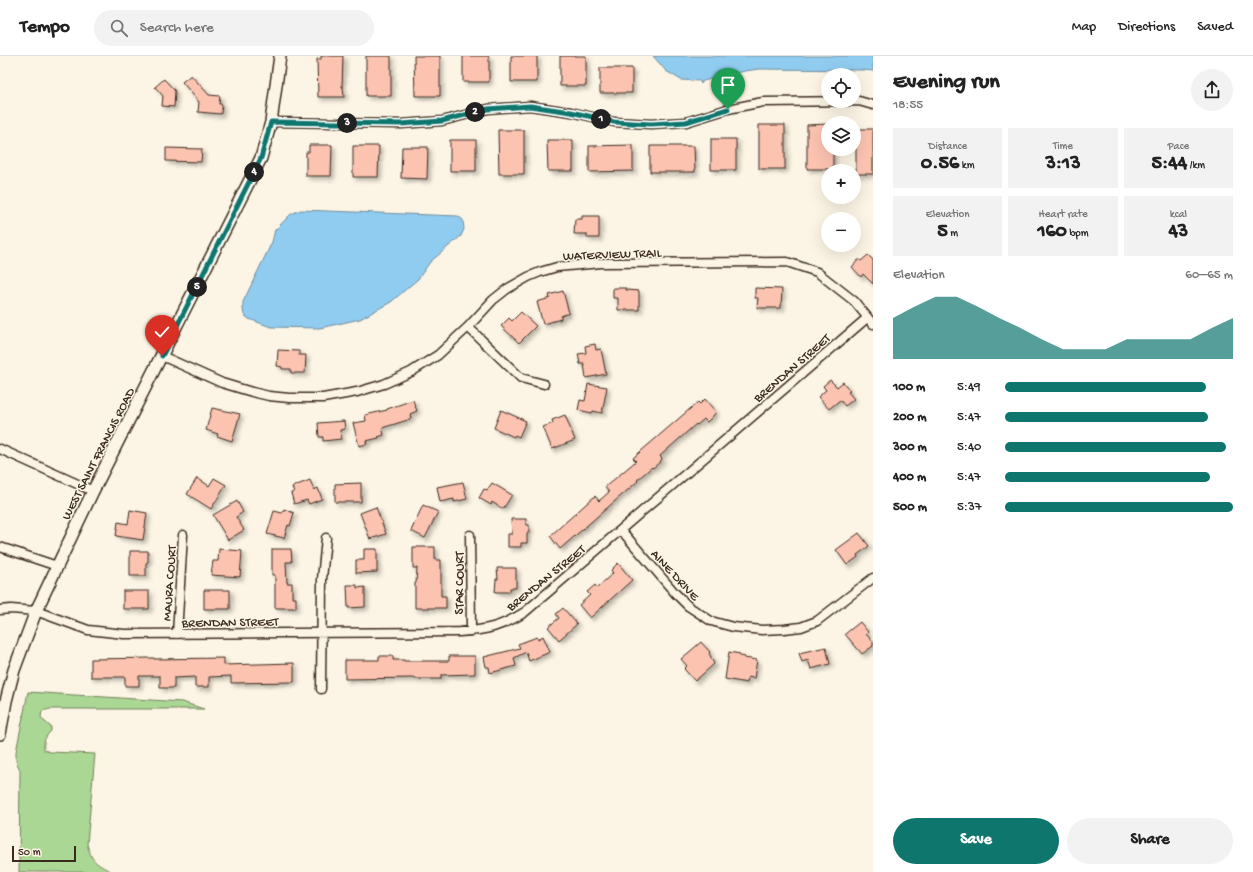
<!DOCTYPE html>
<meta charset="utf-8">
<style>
:root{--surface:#fff;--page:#f2f2f2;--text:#222;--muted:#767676;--line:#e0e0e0;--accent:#0f766e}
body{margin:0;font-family:"Gochi Hand",sans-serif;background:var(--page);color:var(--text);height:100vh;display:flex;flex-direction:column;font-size:15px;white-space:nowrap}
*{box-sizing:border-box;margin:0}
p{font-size:13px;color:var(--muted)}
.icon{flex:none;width:22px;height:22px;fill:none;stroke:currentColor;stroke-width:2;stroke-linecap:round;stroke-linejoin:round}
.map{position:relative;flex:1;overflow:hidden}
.details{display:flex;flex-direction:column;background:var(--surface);width:380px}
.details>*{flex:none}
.controls{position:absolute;left:821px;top:12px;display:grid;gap:8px}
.controls a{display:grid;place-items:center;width:40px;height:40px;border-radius:50%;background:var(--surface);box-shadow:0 4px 16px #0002;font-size:20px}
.scale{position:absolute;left:12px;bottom:10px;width:64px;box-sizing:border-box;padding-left:4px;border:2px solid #3b2a1e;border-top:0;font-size:11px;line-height:14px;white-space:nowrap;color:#3b2a1e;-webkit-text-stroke:3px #fcf5e5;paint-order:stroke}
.pin{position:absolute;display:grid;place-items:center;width:34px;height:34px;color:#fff;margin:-41px -17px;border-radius:50% 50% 50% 0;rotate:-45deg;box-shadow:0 0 4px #0007}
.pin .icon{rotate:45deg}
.km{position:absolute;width:20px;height:20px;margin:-10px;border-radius:50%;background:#222;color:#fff;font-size:11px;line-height:20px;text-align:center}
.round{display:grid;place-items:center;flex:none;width:42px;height:42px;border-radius:21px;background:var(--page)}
.headline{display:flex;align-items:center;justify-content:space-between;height:68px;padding:0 20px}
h1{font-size:22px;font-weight:700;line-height:30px}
.stats{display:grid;grid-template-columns:repeat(3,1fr);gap:6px;height:68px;padding:4px 20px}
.stats div{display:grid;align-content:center;border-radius:0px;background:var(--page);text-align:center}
.stats b{font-size:20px;font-weight:700}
.stats small{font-size:11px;font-weight:400}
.stats p{font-size:11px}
.chart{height:112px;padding:8px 20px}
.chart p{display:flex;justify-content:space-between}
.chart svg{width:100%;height:72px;margin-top:4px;fill:var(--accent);opacity:.7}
.button{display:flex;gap:8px;margin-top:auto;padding:8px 20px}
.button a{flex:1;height:46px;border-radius:24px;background:var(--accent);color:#fff;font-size:16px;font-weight:700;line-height:46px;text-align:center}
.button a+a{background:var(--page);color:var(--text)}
ul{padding:0 20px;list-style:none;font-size:13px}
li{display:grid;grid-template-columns:64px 48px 1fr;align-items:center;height:30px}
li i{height:10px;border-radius:5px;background:var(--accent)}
header{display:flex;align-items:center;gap:24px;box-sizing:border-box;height:56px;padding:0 20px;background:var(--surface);border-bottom:1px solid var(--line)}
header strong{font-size:19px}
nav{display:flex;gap:22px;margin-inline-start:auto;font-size:14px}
.search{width:280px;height:36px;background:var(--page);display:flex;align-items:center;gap:10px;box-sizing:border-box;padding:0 14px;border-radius:22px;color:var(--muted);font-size:15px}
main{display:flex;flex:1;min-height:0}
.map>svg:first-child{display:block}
.green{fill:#abd795;stroke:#73805a}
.water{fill:#90ccf0;stroke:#6e8b9c}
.building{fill:#fcc3b1;stroke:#3b2a1e;filter:url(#shadow)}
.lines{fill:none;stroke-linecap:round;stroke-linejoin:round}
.street-casing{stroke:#3b2a1e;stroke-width:11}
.secondary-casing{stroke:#3b2a1e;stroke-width:14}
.street{stroke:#fcf5e5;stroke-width:8}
.secondary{stroke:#fcf5e5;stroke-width:11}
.route-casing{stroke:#fff;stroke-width:8}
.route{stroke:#0f766e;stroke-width:5}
.labels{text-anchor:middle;stroke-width:3;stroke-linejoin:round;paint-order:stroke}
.street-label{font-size:13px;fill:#3b2a1e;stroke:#fcf5e5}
</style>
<header>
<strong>Tempo</strong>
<div class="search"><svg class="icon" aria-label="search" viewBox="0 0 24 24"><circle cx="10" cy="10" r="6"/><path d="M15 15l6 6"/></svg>Search here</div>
<nav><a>Map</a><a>Directions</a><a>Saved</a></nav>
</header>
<main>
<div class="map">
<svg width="873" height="816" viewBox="0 0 873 816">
<defs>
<filter id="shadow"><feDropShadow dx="3" dy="3" stdDeviation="2" flood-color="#0004"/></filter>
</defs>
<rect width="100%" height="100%" fill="#fcf5e5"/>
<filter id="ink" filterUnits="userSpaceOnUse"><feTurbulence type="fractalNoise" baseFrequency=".025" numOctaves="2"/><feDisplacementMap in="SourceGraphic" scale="8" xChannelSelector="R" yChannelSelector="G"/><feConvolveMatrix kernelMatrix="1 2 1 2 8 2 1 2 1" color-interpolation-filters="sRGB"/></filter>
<g filter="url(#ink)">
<!-- green -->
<path class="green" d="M28,636L182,646L204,653H50L42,655L41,661L44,665L51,671V675C45,681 43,685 44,694L50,696L95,698L87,788C92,806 95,807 112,816H19L20,714L16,705V696Z"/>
<!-- water -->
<path class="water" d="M653,0H873V15L863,14L759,13L745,15L703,25L701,28L700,25L681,24L666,15Z
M301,154L458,160L463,164L464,173L461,180L430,206L418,223L391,246L360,263L320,272L271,271L249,263L244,259L243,253V246L272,186L275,174L291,158Z"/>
<!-- building -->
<path class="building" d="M321,0H343L342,31H343L344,41H318L317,3H321Z
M366,0H391V40H366Z
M414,0H440V40H415Z
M463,0H489V26H463Z
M511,0H537V26H511Z
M560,0H586V30H560Z
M600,12H632V37H600Z
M191,19L209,39L220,40L219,48H222L221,58L198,56L199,46L182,26Z
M164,23L175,35L174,51L162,50L163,40L155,31Z
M828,68V93H833V113H807V69Z
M759,69H785V113H759Z
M856,73H873V118H856Z
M498,74H524V118H499Z
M711,83H736V114H711Z
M450,84H476V115H450Z
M547,84H573V115H548Z
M309,89H332L331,120H306V96H309Z
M633,89V115L589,116V90Z
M353,90H379L378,121H353Z
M650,90H694L695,116H650Z
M402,91H428L427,123L401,122Z
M166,92L202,93L201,106L166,105Z
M582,160H599V182H587V178H574L575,163H582Z
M868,199L873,204V228L863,218L861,221L852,211L859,203L861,205Z
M613,232H626V234L639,235V254H618V242H613Z
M755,232L782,233L781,252H757L758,242H755Z
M563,235L569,257L561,260V263L543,268L537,246L550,242L549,239Z
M521,256L536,270L519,287L501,270L509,262L512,265Z
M595,288L596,294L601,293L606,318L586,322L584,308H580L578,298L586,297L585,290Z
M278,294L299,295V299H306L305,317H291V313H282V311L277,310Z
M830,324L837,331L843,326L850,335L848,336L854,343L845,350L840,344L829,353L818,341L826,334L823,330Z
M588,328L607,331L602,357L593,355L592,357L578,354L580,344L585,345Z
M705,343L716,356L713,360L707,366L704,363L697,369L696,368L660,400L662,403L660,406L653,412L652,411L637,424L638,425L560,493L550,480L595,440L599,445L609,436L605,431L636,405L633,402L698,346L700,348Z
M413,344L417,355L410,358L411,363L382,372L384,379L378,381L379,382L366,385L367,388L359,390L353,367L366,365L365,359L387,354V353Z
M212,352L240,358L232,385L217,380L218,378L206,374Z
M501,354L526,365L519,381L515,379L514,381L494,372Z
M565,359L575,384L552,393L543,371L553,367L552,364Z
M344,365L345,373L340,374L341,383L323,385V381H319L318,367Z
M197,422L209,430L214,422L226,429L211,453L187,438Z
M310,424L314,434L318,432L322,443L309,448L307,444L294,448L291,437L294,436L292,431Z
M463,426L467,443L454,446V443L440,446L437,431Z
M361,427V446H335V428Z
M492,427L512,439L503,453L492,446L491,449L479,442L484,433L487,434Z
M237,445L243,456L236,461L244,474L228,484L213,459Z
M423,449L438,456L425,482L411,475Z
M376,451L386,478L370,483L360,457Z
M284,453L294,457L290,470L288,469L284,482L267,478L274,455L282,457Z
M130,454L147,457L143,484L116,480L118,466L128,468Z
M511,463H526V469H529V477H527V487H521V491H508V478H512Z
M859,477L869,490L857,499L858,501L847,509L836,494Z
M413,491H435V504H441V540H446V552H415V527H416L417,512H413Z
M219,493L242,495L240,521L211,519L213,505H218Z
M272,493H291L292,506H286L287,527H292V542H296V552H275V519H272Z
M364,493H377V516L356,517V504H364Z
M130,495H148V506L146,507V520H130Z
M618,507L632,524L590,562L579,549L590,539L587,536L595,529L597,532L613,517L611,514Z
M497,512H516V532H510V536H495L496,523H498Z
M347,529H357V532L365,531V551L348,552Z
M204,534H230V553H204Z
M123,535H149V553H123Z
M563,552L577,568L559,584L548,571L559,562L556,558Z
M860,566L868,576L866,578L873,586V590L862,598L845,578Z
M543,580L550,596L529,605L526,596L514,602L516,610L490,617L489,611H486L484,601L520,592L518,588L537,581L538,583Z
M701,586L710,596L709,597L714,608L695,625L684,613L687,610L681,603Z
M826,591L830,608L811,613L808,604L802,606L799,597Z
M729,596L740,598V600L745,601L744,602L757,604L754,622L748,621L747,627L725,623Z
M379,600H393V604H404V605H449V600H475V618L441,619V623H415V622L345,623V604H379Z
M154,602V603L224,602V609L294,607V626L231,627V620L209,621V631H195V621L174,622V632H160V620H139V630H125V621H91V603Z"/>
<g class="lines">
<defs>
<path id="street" d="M271,66L401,68L442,65L488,53L530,50L571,56L614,66L651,68L686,66L728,53L763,46L859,45L873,49
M468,271L521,322L544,328
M162,300L222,327L252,336L269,340L289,342H323L357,336L384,328L411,316L438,299L468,271L493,244L507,233L528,221L540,216L557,211L601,207L787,206L817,216L854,245L873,268
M0,393L93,435
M621,474L675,537L688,550L711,565L733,571L762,574L784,573L801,571L817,565L873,522
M470,479L471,575
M0,491L57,510
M0,554L11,553L36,555L88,574L124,578L459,576C487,574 501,571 525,556L867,262
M177,578L183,479
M321,633L322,523L326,482"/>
<path id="secondary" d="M0,678L6,645L14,614L36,555L93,435L261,102L271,66L280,0"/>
</defs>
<!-- street casing -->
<use href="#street" class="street-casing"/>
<!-- secondary casing -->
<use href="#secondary" class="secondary-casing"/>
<!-- street -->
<use href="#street" class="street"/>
<!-- secondary -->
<use href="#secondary" class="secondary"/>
</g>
</g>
<g class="lines" filter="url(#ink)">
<defs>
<path id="route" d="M162,300L261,102L271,66L401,68L442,65L488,53L530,50L571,56L614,66L651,68L686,66L728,53"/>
</defs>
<!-- route casing -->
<use href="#route" class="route-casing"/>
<!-- route -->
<use href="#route" class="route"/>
</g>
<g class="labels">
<!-- street labels -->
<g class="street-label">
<text transform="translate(612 197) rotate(-2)" y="5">WATERVIEW TRAIL</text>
<text transform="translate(791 311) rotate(-41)" y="5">BRENDAN STREET</text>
<text transform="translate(97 397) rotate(-63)" y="5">WEST SAINT FRANCIS ROAD</text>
<text transform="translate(676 518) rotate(47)" y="5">AINE DRIVE</text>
<text transform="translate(545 521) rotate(-39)" y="5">BRENDAN STREET</text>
<text transform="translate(168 527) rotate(-86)" y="5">MAURA COURT</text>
<text transform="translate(458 527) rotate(-90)" y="5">STAR COURT</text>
<text transform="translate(230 565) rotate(-1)" y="5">BRENDAN STREET</text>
</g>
</g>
</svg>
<div class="controls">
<a><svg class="icon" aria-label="locate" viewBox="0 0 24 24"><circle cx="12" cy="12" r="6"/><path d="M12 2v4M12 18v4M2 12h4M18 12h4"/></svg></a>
<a><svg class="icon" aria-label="layers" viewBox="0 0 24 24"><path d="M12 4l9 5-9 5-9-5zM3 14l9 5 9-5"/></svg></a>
<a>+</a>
<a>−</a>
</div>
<div class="scale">50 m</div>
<div class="pin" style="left:728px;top:53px;background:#1e9e55"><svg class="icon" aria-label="arrive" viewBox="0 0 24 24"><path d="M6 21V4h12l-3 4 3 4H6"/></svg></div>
<div class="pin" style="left:162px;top:300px;background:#d93025"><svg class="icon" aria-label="check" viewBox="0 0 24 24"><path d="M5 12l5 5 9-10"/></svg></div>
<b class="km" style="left:601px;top:63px">1</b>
<b class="km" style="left:475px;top:56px">2</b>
<b class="km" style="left:347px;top:67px">3</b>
<b class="km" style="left:254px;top:116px">4</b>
<b class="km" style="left:197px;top:231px">5</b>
</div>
<section class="details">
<div class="headline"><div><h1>Evening run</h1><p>18:55</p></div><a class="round"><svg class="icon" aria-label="share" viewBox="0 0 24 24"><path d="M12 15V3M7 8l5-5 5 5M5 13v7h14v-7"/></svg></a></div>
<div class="stats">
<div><p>Distance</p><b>0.56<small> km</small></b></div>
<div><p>Time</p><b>3:13</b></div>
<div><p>Pace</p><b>5:44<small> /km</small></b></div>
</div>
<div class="stats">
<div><p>Elevation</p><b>5<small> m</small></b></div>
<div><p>Heart rate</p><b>160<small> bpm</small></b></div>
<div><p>kcal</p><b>43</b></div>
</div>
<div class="chart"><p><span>Elevation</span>60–65 m</p>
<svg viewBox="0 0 160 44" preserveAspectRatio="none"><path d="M0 44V19L10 12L20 6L30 6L40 12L50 19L60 25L70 32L80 38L90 38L100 38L110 32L120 32L130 32L140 32L150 25L160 19V44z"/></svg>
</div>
<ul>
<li><b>100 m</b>5:49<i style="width:88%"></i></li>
<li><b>200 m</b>5:47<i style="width:89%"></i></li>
<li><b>300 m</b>5:40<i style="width:97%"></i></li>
<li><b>400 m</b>5:47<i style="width:90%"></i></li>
<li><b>500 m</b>5:37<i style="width:100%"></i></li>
</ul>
<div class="button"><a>Save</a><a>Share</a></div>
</section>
</main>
